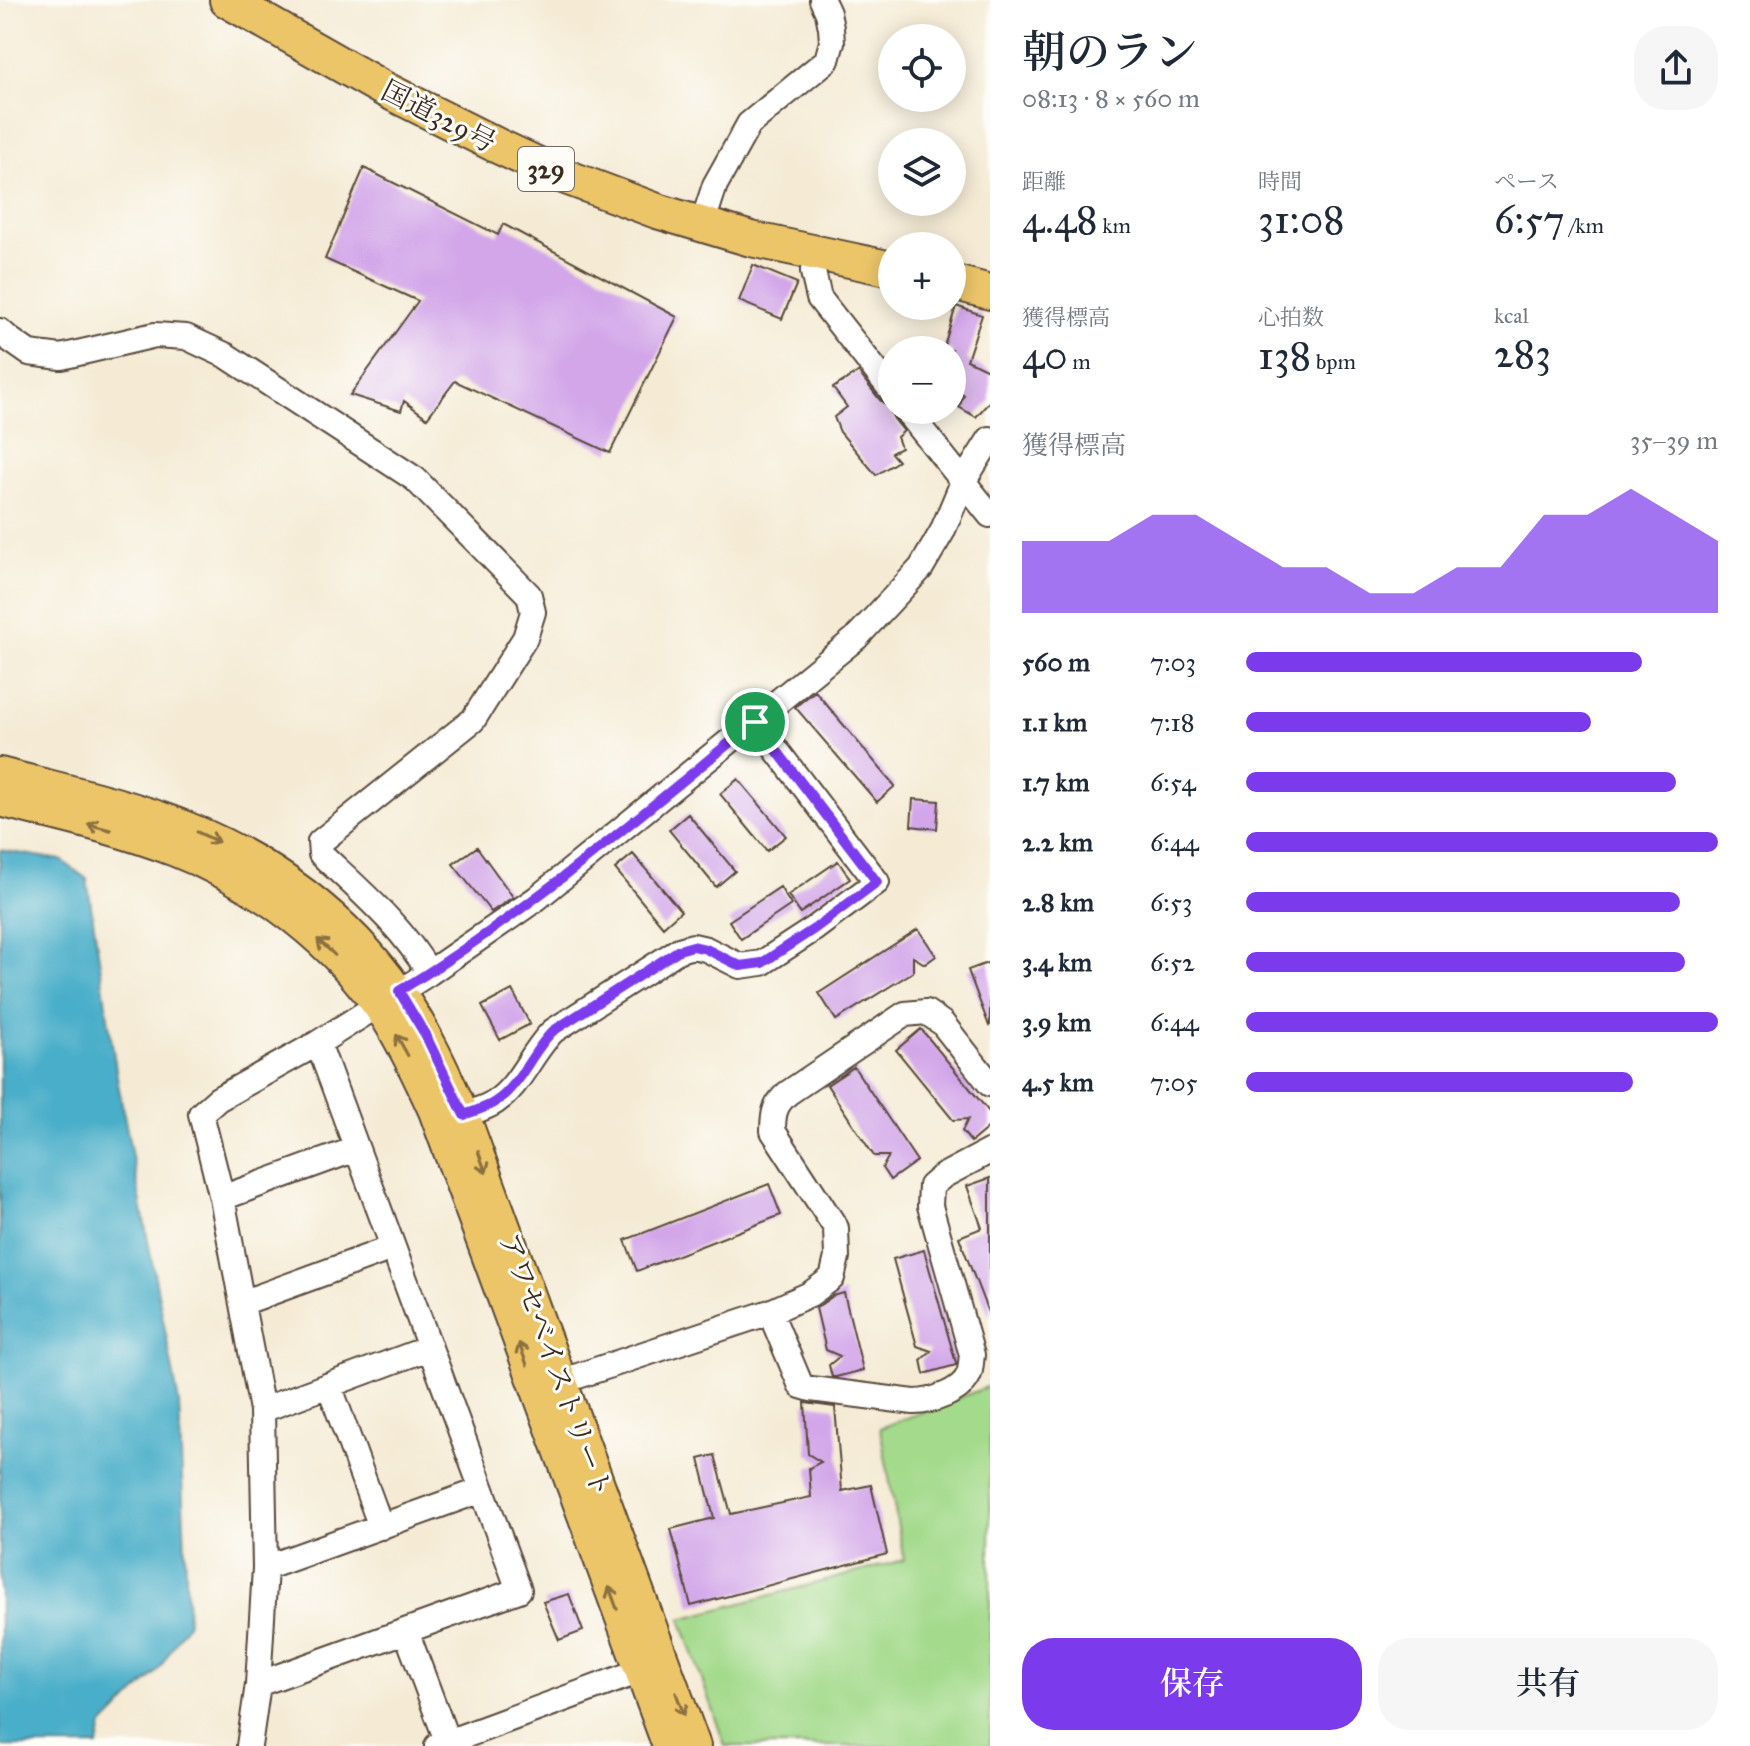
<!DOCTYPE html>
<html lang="ja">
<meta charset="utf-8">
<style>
:root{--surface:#fff;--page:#f6f6f7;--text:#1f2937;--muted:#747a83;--accent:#7c3aed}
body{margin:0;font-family:"IM FELL Great Primer","Noto Serif JP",serif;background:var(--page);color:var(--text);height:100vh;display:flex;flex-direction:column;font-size:30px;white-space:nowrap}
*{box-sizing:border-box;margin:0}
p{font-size:26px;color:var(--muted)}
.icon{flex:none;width:44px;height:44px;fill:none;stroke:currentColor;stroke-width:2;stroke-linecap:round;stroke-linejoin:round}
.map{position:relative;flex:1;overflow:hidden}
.drawer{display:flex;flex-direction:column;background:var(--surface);width:760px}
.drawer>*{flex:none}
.controls{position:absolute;left:878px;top:24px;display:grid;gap:16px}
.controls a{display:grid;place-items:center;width:88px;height:88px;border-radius:50%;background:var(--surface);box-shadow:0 4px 20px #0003;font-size:40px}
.pin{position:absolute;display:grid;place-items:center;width:68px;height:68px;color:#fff;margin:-34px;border:4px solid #fff;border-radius:50%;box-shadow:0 2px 8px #0007}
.round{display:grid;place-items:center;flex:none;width:84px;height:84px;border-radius:32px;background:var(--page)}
.head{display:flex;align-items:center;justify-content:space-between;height:136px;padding:0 32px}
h1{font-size:44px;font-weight:600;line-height:60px}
.figures{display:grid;grid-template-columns:repeat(3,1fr);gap:12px;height:136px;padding:8px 32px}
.figures div{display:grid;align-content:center}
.figures b{font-size:40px;font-weight:600}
.figures small{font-size:22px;font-weight:400}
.figures p{font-size:22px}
.chart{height:224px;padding:16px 32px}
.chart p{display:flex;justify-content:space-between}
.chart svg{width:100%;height:144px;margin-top:8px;fill:var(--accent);opacity:.7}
.button{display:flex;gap:16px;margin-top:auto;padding:16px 32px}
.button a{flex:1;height:92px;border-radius:32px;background:var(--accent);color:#fff;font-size:32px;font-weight:600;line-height:92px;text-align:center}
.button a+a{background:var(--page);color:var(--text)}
ul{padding:0 32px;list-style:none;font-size:26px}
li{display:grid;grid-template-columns:128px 96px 1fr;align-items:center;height:60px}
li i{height:20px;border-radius:10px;background:var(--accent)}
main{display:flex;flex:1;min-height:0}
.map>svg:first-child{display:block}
.green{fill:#a3da8b;stroke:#6f8254;stroke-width:2}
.water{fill:#49aec9;stroke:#426c74;stroke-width:2}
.building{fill:#d2a6e9}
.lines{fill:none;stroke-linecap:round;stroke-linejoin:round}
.minor-casing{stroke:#574739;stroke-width:28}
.major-casing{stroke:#574739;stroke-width:34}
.highway-casing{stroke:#574739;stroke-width:38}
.minor{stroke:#fff;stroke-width:24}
.major{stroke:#edc569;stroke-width:30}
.highway{stroke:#edc569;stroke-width:34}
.oneway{stroke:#8b7040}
.route-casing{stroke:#fff;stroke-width:16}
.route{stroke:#7c3aed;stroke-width:10}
.labels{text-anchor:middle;stroke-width:6;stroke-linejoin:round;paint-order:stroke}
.shield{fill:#fdfcf7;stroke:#75695f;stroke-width:2}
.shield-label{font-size:26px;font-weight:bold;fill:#3b2a1e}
.street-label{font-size:28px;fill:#3b2a1e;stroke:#fdfcf7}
</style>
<main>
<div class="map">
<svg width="990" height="1746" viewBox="0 0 990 1746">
<rect width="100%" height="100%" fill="#fdfcf7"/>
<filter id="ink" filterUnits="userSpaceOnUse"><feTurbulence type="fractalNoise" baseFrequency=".0125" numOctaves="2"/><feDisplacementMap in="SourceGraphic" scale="16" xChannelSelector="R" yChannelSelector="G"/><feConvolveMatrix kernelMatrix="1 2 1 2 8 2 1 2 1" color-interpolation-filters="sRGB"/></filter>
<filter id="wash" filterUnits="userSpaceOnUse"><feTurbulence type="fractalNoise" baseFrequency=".006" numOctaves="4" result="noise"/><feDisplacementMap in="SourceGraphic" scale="32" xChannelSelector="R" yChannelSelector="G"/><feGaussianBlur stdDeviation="1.8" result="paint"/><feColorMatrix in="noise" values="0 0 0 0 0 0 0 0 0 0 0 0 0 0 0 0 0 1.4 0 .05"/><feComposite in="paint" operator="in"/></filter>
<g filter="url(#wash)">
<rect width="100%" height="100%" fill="#f5ebd5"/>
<!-- green -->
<path class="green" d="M990,1386V1746H725L681,1619L904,1560L880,1428Z"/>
<!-- water -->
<path class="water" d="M0,850L61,860L87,879L118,1083L179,1403L188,1622L158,1671L102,1727L98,1746H0Z"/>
<g id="blocks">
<!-- building -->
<path class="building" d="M364,168L498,235L503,224L677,317L610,453L455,381L427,418L404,401L401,411L350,395L418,301L325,259Z
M753,265L797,283L782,319L739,301Z
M956,306L982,315L967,360L990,371V401L976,417L959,407L964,395L955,394L956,387L952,385V350H943Z
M858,372L880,400L886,405L892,406L891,413L894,419L904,431L897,437L901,448L891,453L898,461L876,475L840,432L834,417L847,407L833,388Z
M815,691L895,786L877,802L795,707Z
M738,779L786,836L767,851L720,794Z
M913,799L939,801L937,829L911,826Z
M688,814L735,871L716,887L669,830Z
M477,847L513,897L491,912L453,864Z
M633,854L681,911L663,927L615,869Z
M838,861L850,879L800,913L788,895Z
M780,887L791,905L741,939L729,921Z
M918,929L936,956L925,964L913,957V972L836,1020L819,993Z
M990,962V1025L989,1026L968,970Z
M512,990L530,1024L500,1040L482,1006Z
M921,1029L990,1113V1126L971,1142L962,1131L968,1119L953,1120L896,1050Z
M854,1067L917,1161L890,1180L882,1168L889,1156H874L827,1085Z
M990,1178V1315H989L959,1237L982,1228L967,1186Z
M769,1184L781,1215L637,1271L625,1240Z
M924,1250L956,1363V1365L924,1374L921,1360L931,1351L917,1346L893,1259Z
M844,1293L863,1370L836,1377H832L829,1365L840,1356L826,1350L816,1308L833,1296Z
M805,1403L835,1407L842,1491L871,1485L887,1554L691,1606L671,1529L714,1518L699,1459L715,1455L731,1514L811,1497L809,1468L821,1462L808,1454Z
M569,1594L583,1631L559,1640L543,1602Z"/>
</g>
</g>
<g filter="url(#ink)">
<use href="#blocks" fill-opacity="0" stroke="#574739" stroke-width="2"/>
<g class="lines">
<defs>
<path id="minor" d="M702,225L715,185L749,124L827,60L832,42L831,28L828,13L822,0
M814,253L813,272L819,298L892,391
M0,331L9,339L29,353L61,357L155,335L186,337L227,356L415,479L529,595L533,612L525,638L473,720L320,842L321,854C359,890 403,927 429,973
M906,410L990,515
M464,1115C474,1111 486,1108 495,1102C521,1085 531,1052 553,1031L679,950L693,946L706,949L740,966L762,963L814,929L877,882L755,722
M222,1198L356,1149
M242,1303L392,1248
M770,1312L801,1386L811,1389L914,1402C931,1402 962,1392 969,1374C971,1369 971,1360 972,1355L930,1206L931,1186L943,1176L990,1151
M563,1381L770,1312L810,1294L832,1278L837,1257L836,1228L773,1131C773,1113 775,1104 788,1093L905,1014L926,1012L942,1023L990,1084
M329,1385L381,1527
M262,1410L429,1348
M265,1568L482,1490
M406,1631L449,1746
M258,1684L519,1590L318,1043
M249,1746L258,1684L265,1568L262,1410L222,1198L201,1114L218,1099L318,1043L429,973L536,899L856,638L921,568L942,532L963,482L990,439
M437,1746L656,1665"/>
<path id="major" d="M0,773C62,789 127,803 186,827C271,861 347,917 399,992C426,1030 445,1073 464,1115L695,1746
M0,801C59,816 119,829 175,851C260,884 337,943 387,1019C405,1048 420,1080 434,1111L668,1746"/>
<path id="highway" d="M227,0L384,89L500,147L558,174L657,211L751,239L892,269
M952,282L990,292"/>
</defs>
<!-- minor casing -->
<use href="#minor" class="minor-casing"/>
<!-- major casing -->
<use href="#major" class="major-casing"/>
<!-- highway casing -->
<use href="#highway" class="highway-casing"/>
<!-- minor -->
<use href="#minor" class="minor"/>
<!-- major -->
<use href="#major" class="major"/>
<!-- highway -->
<use href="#highway" class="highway"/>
</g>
<!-- one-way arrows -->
<defs><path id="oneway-shaft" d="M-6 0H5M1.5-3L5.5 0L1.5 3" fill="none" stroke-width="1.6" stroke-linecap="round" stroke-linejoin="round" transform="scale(2)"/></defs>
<g class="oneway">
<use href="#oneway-shaft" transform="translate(99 827) rotate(-165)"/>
<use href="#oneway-shaft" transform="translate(208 837) rotate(25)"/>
<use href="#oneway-shaft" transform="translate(326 947) rotate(-137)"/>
<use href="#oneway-shaft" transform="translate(402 1045) rotate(-119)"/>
<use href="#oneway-shaft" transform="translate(482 1162) rotate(70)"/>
<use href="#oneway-shaft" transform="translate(523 1354) rotate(-110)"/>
<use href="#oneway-shaft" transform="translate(613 1598) rotate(-110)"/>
<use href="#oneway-shaft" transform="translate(680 1704) rotate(70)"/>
</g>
</g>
<g class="lines" filter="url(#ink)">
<defs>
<path id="route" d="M755,722L877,882L814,929L762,963L740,966L706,949L693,946L679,950L553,1031C531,1052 521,1085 495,1102C486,1108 474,1111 464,1115L426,1036L399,991C526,914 639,816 755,722Z"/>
</defs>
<!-- route casing -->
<use href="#route" class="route-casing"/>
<!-- route -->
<use href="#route" class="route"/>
</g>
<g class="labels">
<!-- shield labels -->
<rect class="shield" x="518" y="147" width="56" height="44" rx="6"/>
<g class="shield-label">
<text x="546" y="178">329</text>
</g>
<!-- street labels -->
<g class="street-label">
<text transform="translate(439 116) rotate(27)" y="10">国道329号</text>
<text transform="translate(556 1365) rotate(70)" y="10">アワセベイストリート</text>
</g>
</g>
</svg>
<div class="controls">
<a><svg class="icon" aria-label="locate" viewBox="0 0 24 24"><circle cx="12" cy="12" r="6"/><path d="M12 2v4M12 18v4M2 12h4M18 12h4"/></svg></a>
<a><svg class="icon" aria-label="layers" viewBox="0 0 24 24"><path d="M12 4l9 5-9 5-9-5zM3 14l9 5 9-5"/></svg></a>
<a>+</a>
<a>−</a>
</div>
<div class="pin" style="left:755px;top:722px;background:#1e9e55"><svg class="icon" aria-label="arrive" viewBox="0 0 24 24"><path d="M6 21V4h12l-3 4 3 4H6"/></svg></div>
</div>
<section class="drawer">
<div class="head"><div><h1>朝のラン</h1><p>08:13 · 8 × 560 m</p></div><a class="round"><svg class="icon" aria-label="share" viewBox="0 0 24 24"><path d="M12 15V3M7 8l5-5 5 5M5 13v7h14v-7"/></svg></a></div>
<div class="figures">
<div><p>距離</p><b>4.48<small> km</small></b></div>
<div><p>時間</p><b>31:08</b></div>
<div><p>ペース</p><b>6:57<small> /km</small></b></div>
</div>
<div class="figures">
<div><p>獲得標高</p><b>40<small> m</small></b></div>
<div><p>心拍数</p><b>138<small> bpm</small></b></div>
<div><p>kcal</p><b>283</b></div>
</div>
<div class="chart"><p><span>獲得標高</span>35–39 m</p>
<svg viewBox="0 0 160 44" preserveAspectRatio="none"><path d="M0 44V22L10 22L20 22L30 14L40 14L50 22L60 30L70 30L80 38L90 38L100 30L110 30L120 14L130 14L140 6L150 14L160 22V44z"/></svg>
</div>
<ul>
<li><b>560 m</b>7:03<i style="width:84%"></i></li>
<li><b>1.1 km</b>7:18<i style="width:73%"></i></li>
<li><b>1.7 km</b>6:54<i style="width:91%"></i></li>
<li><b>2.2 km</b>6:44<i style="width:100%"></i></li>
<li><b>2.8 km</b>6:53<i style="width:92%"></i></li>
<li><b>3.4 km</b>6:52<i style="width:93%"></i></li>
<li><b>3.9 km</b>6:44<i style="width:100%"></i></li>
<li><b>4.5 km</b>7:05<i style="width:82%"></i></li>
</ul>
<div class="button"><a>保存</a><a>共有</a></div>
</section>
</main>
